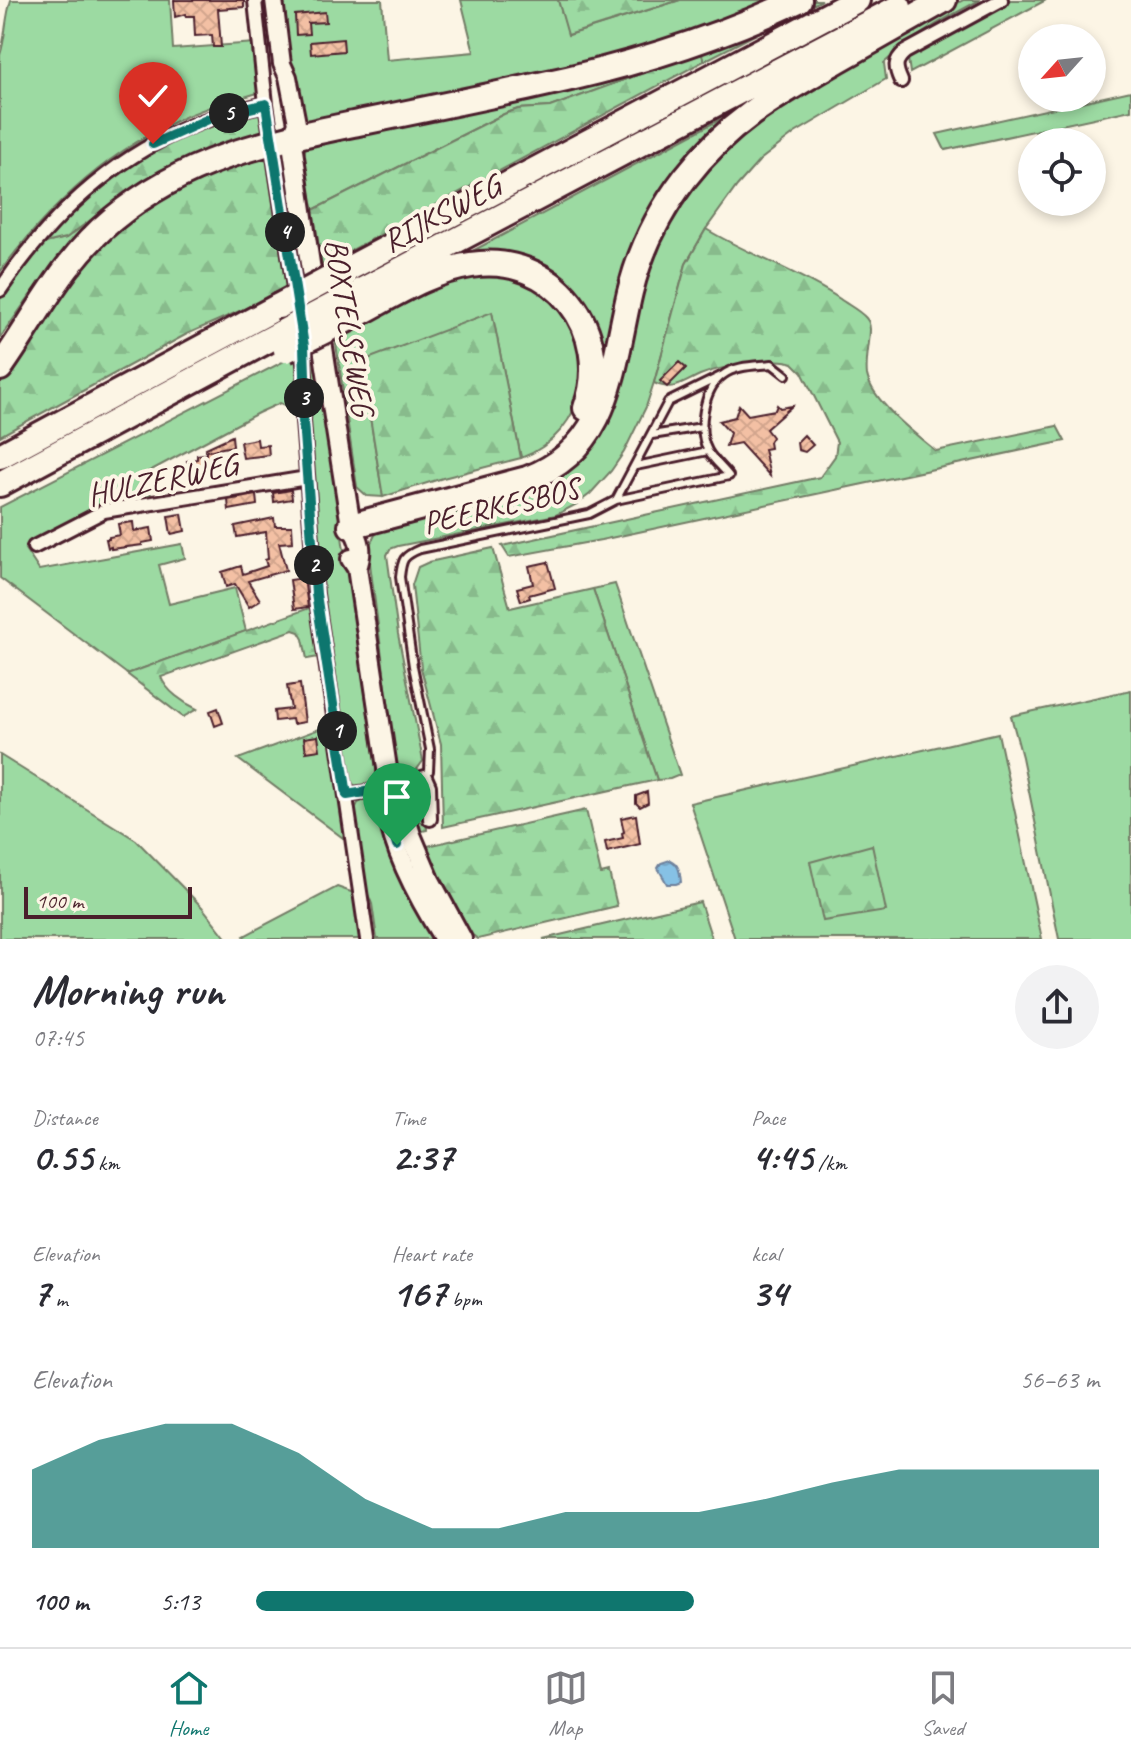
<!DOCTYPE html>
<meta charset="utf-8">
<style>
:root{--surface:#fff;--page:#f2f2f3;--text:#2b2b33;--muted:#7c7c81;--line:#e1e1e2;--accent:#0f766e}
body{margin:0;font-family:Caveat,sans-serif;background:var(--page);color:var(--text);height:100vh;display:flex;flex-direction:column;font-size:30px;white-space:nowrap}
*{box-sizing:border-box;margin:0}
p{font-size:26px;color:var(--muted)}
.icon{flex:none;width:44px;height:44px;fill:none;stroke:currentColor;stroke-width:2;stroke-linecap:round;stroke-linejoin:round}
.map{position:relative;height:939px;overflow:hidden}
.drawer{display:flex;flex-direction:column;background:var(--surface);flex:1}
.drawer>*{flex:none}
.needle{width:52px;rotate:243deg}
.tools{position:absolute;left:1018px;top:24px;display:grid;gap:16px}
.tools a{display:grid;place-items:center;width:88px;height:88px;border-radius:50%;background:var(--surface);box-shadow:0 4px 12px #0003;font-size:40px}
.scale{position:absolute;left:24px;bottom:20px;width:168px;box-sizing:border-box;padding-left:8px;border:4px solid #4a1f2b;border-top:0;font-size:22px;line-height:28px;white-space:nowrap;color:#4a1f2b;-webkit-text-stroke:6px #fcf5e5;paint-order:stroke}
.pin{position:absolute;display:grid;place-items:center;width:68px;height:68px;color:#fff;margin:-82px -34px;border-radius:50% 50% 50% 0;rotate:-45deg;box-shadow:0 0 8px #0007}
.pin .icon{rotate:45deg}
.km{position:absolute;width:40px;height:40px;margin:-20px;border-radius:50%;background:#222;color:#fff;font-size:22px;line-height:40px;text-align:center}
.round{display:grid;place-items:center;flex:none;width:84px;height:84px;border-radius:42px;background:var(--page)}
.headline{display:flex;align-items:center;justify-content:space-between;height:136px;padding:0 32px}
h1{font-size:44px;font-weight:800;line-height:60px}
.stats{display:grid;grid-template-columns:repeat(3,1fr);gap:12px;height:136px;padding:8px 32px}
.stats div{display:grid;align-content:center}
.stats b{font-size:40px;font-weight:800}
.stats small{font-size:22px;font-weight:400}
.stats p{font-size:22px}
.chart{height:224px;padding:16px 32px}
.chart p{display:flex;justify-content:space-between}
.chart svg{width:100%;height:144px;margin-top:8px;fill:var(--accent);opacity:.7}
ul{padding:0 32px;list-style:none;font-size:26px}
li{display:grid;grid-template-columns:128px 96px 1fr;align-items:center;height:60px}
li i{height:20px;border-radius:10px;background:var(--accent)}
.menu{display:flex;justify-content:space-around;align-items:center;height:112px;border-top:2px solid var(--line);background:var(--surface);font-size:22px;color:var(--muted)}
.menu a{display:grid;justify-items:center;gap:4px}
.menu .active{color:var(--accent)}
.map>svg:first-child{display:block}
.grass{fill:#9cdaa2;stroke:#737c66;stroke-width:2}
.forest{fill:url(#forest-firs);stroke:#737c66;stroke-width:2}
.water{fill:url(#water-ripples);stroke:#6e809b;stroke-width:2}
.building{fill:url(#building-cross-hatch);stroke:#4a1f2b;stroke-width:2}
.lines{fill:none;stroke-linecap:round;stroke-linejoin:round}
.service-casing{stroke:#4a1f2b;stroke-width:12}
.minor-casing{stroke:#4a1f2b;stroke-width:18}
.tertiary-casing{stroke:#4a1f2b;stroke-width:22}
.secondary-casing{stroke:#4a1f2b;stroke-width:24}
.motorway-casing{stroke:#4a1f2b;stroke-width:30}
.service{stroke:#fcf5e5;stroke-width:6}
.minor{stroke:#fcf5e5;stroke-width:12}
.tertiary{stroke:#fcf5e5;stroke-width:16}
.secondary{stroke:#fcf5e5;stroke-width:18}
.motorway{stroke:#fcf5e5;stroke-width:24}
.motorway-bridge-casing{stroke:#4a1f2b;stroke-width:30;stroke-linecap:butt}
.motorway-bridge{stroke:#fcf5e5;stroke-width:24}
.route-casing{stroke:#fff;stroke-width:16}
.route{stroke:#0f766e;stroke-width:10}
.labels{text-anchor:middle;stroke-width:8;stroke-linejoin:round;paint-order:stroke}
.street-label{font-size:32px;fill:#4a1f2b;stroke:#fcf5e5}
</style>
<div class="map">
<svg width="1131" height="939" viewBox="0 0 1131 939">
<defs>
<pattern id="forest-firs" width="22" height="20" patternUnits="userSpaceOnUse" patternTransform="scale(2)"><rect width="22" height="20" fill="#9cdaa2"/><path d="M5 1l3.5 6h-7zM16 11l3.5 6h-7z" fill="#88bb8c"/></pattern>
<pattern id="water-ripples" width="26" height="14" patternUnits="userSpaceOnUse" patternTransform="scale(2)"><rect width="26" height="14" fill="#86c1e5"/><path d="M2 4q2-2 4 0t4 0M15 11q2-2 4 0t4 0" fill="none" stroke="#75a5c5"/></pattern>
<pattern id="building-cross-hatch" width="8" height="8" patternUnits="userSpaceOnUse" patternTransform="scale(2)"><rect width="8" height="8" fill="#f3c0a4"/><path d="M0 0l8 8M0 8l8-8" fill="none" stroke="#d2a58d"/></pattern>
</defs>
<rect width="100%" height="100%" fill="#fcf5e5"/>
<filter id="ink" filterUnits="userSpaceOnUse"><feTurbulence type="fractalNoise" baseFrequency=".0125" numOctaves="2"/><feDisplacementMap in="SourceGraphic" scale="16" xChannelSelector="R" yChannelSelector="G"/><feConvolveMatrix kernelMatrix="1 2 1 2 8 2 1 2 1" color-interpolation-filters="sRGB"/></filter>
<g filter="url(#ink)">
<!-- grass -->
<path class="grass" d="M11,0H170L173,49L255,43L261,92C241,98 221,103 202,110C119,141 53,201 0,272V55C6,37 5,18 11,0Z
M282,0H382L387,60L474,52L461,0H558L569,35L680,0H798L668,46L313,123L306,120L301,113L289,67Z
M811,0H822L704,61L701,52L550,107L518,109L504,114L313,210L304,157L306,144L766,19Z
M963,0H980C946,18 913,36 884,63L886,79L795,133L760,160L737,186L706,229L686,264L655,379L646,407L624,452L611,471L590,494L577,504L556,515L398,546L390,549L387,555L398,634L423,761L415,772L406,775L396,766L368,548L375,535L383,529L536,489L559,478L583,460L595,445L606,424L637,303L657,243L691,186L740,134L791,94Z
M1007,0H1046L910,73L908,59C936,33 973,18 1007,0Z
M1131,91V110L945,150L937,134Z
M747,105L664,202L603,389L577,301L465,255Z
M277,150L282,151L286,157L376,767V778L368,787L355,786L350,780L322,604L308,432V350Z
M94,218L31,294L0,338V293L37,245L66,238Z
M503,274C520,281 538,287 553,300C605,348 587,433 521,458L492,313L366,360L362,368L383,497L367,496L357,487L335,337L411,301L437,285L465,276Z
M300,353L291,408L280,403L258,413L144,474L153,501L90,510L25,549L39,570L182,544L185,558L159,565L169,604L235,588L246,631L127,674L0,578V507Z
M615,584L680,775L670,779L657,780L593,589Z
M1131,690V939H1059L1022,757L1011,716Z
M330,725L347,841L238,759Z
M998,733L1042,939H735L690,803Z
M0,755L136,840L202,907L227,939H0Z
M364,800H373L380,805L439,939H377L372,904L367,892L363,874L354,811L358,803Z
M337,887L354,893L360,939H246L244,936Z"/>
<!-- forest -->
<path class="forest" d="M558,0H680L568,35Z
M701,52L704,61L322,266L313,210L504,114L518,109L550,107Z
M255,109L264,117L266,130L236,139L188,158L161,171L126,194L66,238L37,245L120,168L178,135Z
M268,150L292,288L187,334L0,436V375L93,248L170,188Z
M706,229C749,255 798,271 840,299C848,305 859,310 866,318C870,322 869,323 870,329C870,344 865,360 867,375C872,401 916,435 936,451L1057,426L1065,441L601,540L509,557L502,546L820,477L835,456L837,442L802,372C800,370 794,364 793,363C775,355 718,368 700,375C682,383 674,392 654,383L686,264Z
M492,312L521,458L443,478L383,497L362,368L365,360Z
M493,548L510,608L593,589L657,780L443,827L441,744L421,668L412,585L418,567L429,562Z
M312,607L319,657L307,659L303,639L299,632L293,630L161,677C166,691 184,703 197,709L183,717L127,674Z
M422,795L426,807L427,830L413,833L405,805L413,797Z
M586,810L601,874L609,872L617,906L478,939L456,923L419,848Z
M872,845L886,911L823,921L810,862Z
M700,902L712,939H543Z"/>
<!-- water -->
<path class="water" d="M670,860C679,864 680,872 681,882L676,884H667L658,868L661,863Z"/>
<!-- building -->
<path class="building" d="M174,0H244V7L218,9L221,47H213L212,35L195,36L194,16H186V14L175,17Z
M325,12L326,22L308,23L309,34L296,35L295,15Z
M343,39L344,51L311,54L310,42Z
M679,362L686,368L667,387L660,381Z
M739,405L748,415L775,410L777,405L780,408L792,406L766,429L772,437L769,442L770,448L764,449L770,476L740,443L726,446L730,433L719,421L735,417Z
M804,435L813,445L805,452L798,450L797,442Z
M232,436L233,446L207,451L206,448Z
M257,439L258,446L268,445L269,455L243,458L240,442Z
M217,450L220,467L190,472L187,461L197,459V455L206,454V451Z
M291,490L292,499L274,502L273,493Z
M256,495L257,505L229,510L228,500Z
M182,514L185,531L171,534L168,516Z
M274,518L275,526H292L293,542L279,543L286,570L248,581L260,600L249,607L235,584L226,587L222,572L241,566L243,574L267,566L265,560L268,559L266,532L237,537L235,526Z
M133,522L134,531L151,528L153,541L142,543V545L111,549V547L108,548L106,539H109V537L120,535L118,524Z
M548,562L555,588L529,595L530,598L521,601L517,588L533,584L529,566Z
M304,578L308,607L294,609L290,580Z
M300,684L305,722L293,724L292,719L275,721L274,711L291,709L287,686Z
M218,708L223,723L215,726L210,711Z
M318,736L320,750L306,752L304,738Z
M647,792L648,803L640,807L636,803V796Z
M636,815L640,844L607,852L605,842L623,838L622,833L624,832L621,818Z"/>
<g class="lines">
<defs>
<path id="service" d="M652,435L702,427
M636,466L708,451
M616,500L729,476C723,468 713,460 708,451C697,431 703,389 723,375C736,365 757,366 772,364L786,375
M425,777L429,771L430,749L413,666L400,577C402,559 403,556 420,549L589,514L616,500L668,402L721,376"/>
<path id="minor" d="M257,0L255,1L266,104L296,301
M901,81C895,68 894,61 905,52L1001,0
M0,290C52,213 122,149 212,118C229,112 248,108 266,104
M302,339L305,375L303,421L316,594L367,939
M34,547L104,511L307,478
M347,795L382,790L425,777L429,786L430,819"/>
<path id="tertiary" d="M274,0L282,64L288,77L297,123L291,137"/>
<path id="secondary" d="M291,137L315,297
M319,322L351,526C361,541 363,551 357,568
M351,559L357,568L390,788C389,796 387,804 388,813C394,854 422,904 444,939
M390,788L402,805L411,835L430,880L462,939"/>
<path id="motorway" d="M346,270L857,0
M349,297L899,7
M352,317C389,298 429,271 471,265C554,252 614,331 586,408
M0,368C37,316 62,261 113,219C186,158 267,142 358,123C417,111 476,99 535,86C626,67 716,39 799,0
M0,456L279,306
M0,484L283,332
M351,526L527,479C611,448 612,367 630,292C640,251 659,212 685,178C729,121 777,95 838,60C874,40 909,20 944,0"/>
</defs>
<!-- service casing -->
<use href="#service" class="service-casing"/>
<!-- minor casing -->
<use href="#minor" class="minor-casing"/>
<!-- tertiary casing -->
<use href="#tertiary" class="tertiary-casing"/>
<!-- secondary casing -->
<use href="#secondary" class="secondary-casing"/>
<!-- motorway casing -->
<use href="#motorway" class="motorway-casing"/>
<!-- service -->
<use href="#service" class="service"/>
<!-- minor -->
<use href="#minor" class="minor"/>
<!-- tertiary -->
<use href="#tertiary" class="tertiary"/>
<!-- secondary -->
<use href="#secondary" class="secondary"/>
<!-- motorway -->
<use href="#motorway" class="motorway"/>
<defs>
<path id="motorway-bridge" d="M279,306L346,270
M283,332L349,297
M286,350L352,317"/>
</defs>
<!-- motorway-bridge casing -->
<use href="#motorway-bridge" class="motorway-bridge-casing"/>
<!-- motorway-bridge -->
<use href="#motorway-bridge" class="motorway-bridge"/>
</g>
</g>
<g class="lines" filter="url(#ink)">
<defs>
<path id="route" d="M153,144L213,117L266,104L304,346L305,375L303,421L316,594L347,795L390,788L387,809L397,845"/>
</defs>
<!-- route casing -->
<use href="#route" class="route-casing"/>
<!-- route -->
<use href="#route" class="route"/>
</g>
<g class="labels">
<!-- street labels -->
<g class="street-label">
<text transform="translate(441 213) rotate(-28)" y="11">RIJKSWEG</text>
<text transform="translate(350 327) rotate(81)" y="11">BOXTELSEWEG</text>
<text transform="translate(162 479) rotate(-12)" y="11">HULZERWEG</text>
<text transform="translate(501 505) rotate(-13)" y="11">PEERKESBOS</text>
</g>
</g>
</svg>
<div class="tools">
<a><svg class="needle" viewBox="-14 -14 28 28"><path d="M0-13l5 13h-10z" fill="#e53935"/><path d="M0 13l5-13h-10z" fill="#7c7c81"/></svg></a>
<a><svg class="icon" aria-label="locate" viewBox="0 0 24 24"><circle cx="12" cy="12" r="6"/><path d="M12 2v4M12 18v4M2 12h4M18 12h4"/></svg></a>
</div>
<div class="scale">100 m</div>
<div class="pin" style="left:397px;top:845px;background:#1e9e55"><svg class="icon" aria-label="arrive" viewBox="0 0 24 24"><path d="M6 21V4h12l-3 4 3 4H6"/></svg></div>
<div class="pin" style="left:153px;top:144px;background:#d93025"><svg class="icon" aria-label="check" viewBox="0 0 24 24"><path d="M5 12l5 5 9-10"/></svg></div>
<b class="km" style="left:337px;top:731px">1</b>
<b class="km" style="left:314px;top:565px">2</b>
<b class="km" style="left:304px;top:398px">3</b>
<b class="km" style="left:285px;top:232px">4</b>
<b class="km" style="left:229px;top:113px">5</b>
</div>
<section class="drawer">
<div class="headline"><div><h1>Morning run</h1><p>07:45</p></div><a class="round"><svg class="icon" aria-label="share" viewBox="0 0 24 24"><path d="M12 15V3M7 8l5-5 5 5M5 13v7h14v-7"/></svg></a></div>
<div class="stats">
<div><p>Distance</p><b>0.55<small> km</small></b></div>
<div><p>Time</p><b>2:37</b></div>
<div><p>Pace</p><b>4:45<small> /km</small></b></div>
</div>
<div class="stats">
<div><p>Elevation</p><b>7<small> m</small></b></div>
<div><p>Heart rate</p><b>167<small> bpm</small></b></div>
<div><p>kcal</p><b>34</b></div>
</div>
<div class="chart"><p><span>Elevation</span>56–63 m</p>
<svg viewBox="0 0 160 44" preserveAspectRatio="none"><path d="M0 44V20L10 11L20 6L30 6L40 15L50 29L60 38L70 38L80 33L90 33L100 33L110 29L120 24L130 20L140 20L150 20L160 20V44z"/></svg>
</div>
<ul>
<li><b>100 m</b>5:13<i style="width:52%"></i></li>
</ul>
</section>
<nav class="menu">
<a class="active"><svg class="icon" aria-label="home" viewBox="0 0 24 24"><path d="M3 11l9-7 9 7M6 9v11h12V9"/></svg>Home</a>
<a><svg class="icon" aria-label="map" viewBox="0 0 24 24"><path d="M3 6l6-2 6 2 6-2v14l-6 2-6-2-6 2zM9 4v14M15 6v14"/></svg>Map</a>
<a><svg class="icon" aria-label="saved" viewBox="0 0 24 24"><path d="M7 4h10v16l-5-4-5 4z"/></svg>Saved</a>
</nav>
